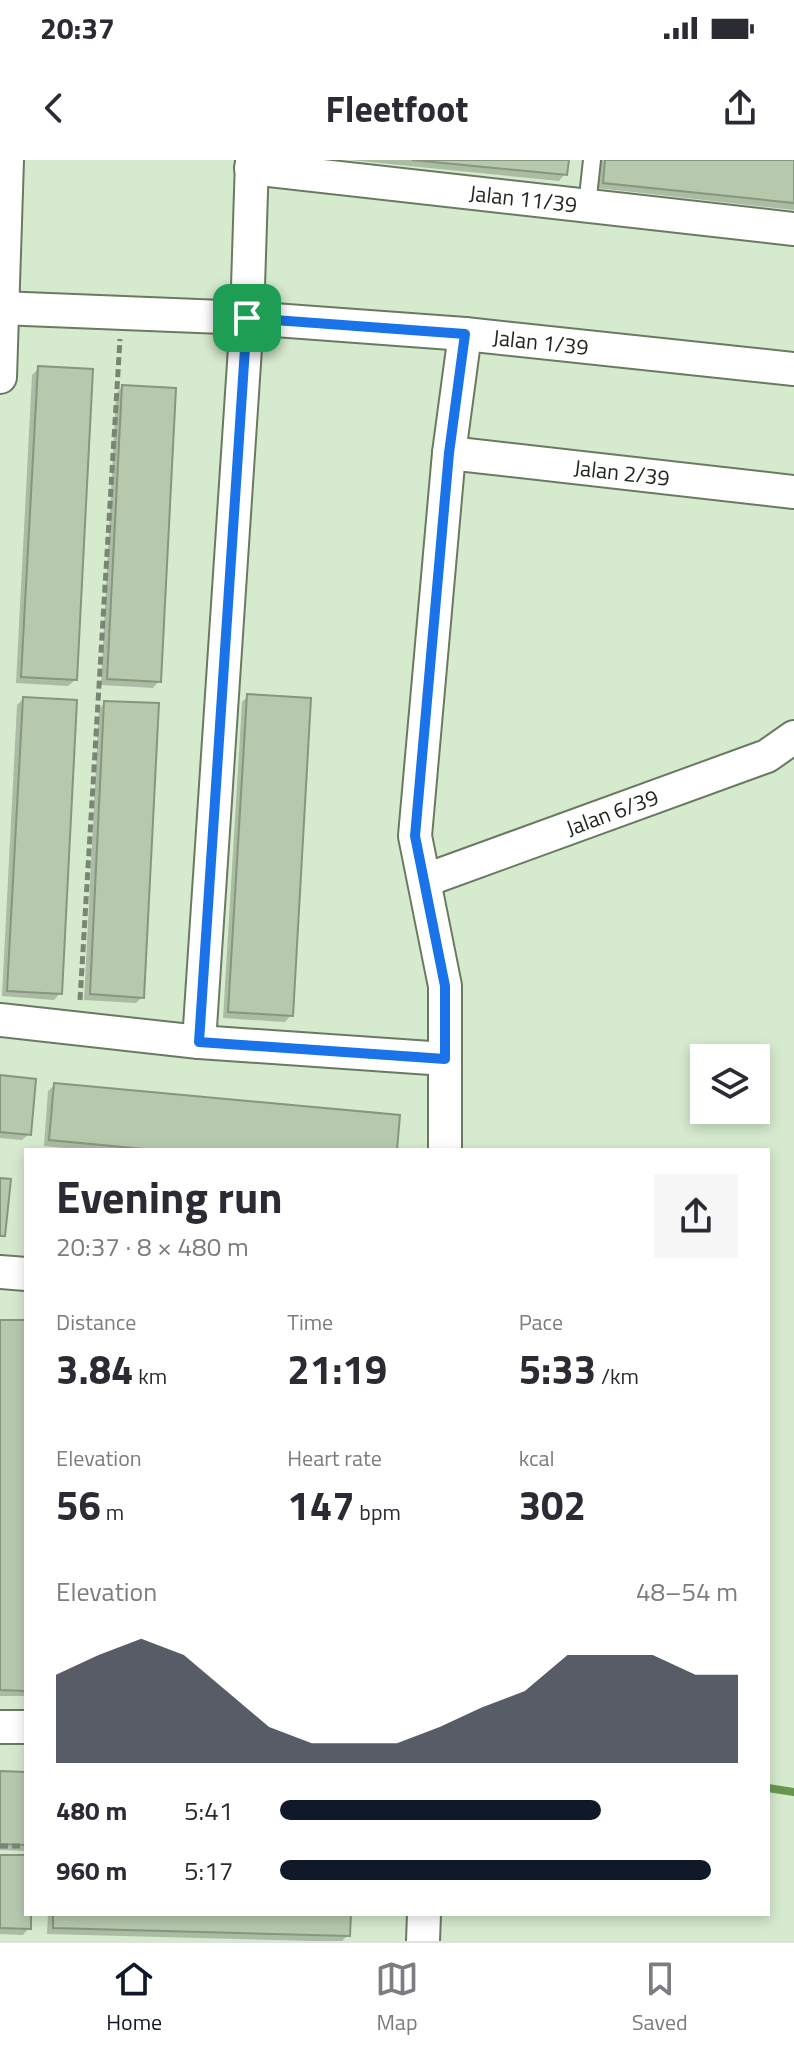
<!DOCTYPE html>
<meta charset="utf-8">
<style>
:root{--surface:#fff;--page:#f7f7f7;--text:#2b2b33;--muted:#7c7c81;--line:#e1e1e2;--accent:#111827}
body{margin:0;font-family:"Titillium Web",sans-serif;background:var(--page);color:var(--text);height:100vh;display:flex;flex-direction:column;font-size:30px;white-space:nowrap}
*{box-sizing:border-box;margin:0}
p{font-size:26px;color:var(--muted)}
.icon{flex:none;width:44px;height:44px;fill:none;stroke:currentColor;stroke-width:2;stroke-linecap:round;stroke-linejoin:round}
.map{position:relative;flex:1;overflow:hidden}
.details{position:absolute;left:24px;top:988px;width:746px;height:768px;display:flex;flex-direction:column;background:var(--surface);border-radius:0px;box-shadow:0 4px 12px #0003}
.details>*{flex:none}
.controls{position:absolute;left:690px;top:884px;display:grid;gap:16px}
.controls a{display:grid;place-items:center;width:80px;height:80px;border-radius:0px;background:var(--surface);box-shadow:0 4px 12px #0003;font-size:40px}
.pin{position:absolute;display:grid;place-items:center;width:68px;height:68px;color:#fff;margin:-34px;border-radius:16px;box-shadow:0 4px 12px #0006}
.round{display:grid;place-items:center;flex:none;width:84px;height:84px;border-radius:0px;background:var(--page)}
.overview{display:flex;align-items:center;justify-content:space-between;height:136px;padding:0 32px}
h1{font-size:44px;font-weight:700;line-height:60px}
.stats{display:grid;grid-template-columns:repeat(3,1fr);gap:12px;height:136px;padding:8px 32px}
.stats div{display:grid;align-content:center}
.stats b{font-size:40px;font-weight:700}
.stats small{font-size:22px;font-weight:400}
.stats p{font-size:22px}
.chart{height:224px;padding:16px 32px}
.chart p{display:flex;justify-content:space-between}
.chart svg{width:100%;height:144px;margin-top:8px;fill:var(--accent);opacity:.7}
ul{padding:0 32px;list-style:none;font-size:26px}
li{display:grid;grid-template-columns:128px 96px 1fr;align-items:center;height:60px}
li i{height:20px;border-radius:10px;background:var(--accent)}
.status{display:flex;justify-content:space-between;align-items:center;height:56px;padding:0 40px;background:var(--surface);direction:ltr}
.status svg{height:22px;fill:currentColor}
header{display:flex;justify-content:space-between;align-items:center;height:104px;padding:0 32px;background:var(--surface);font-size:36px;font-weight:700}
.menu{display:flex;justify-content:space-around;align-items:center;height:112px;border-top:2px solid var(--line);background:var(--surface);font-size:22px;color:var(--muted)}
.menu a{display:grid;justify-items:center;gap:4px}
.menu .selected{color:var(--accent)}
.map>svg:first-child{display:block}
.shadow{fill:#0003}
.lines{fill:none;stroke-linecap:round;stroke-linejoin:round}
.stream{stroke:#66974e;stroke-width:8}
.building{fill:#b6c9ad;stroke:#85977d;stroke-width:2}
.lane-casing{stroke:#697a61;stroke-width:20}
.street-casing{stroke:#697a61;stroke-width:36}
.path{stroke:#798673;stroke-width:5;stroke-dasharray:8 4;stroke-linecap:butt}
.lane{stroke:#fff;stroke-width:16}
.street{stroke:#fff;stroke-width:32}
.route-casing{stroke:#fff;stroke-width:16}
.route{stroke:#1a73e8;stroke-width:10}
.labels{text-anchor:middle;stroke-width:6;stroke-linejoin:round;paint-order:stroke}
.street-label{font-size:22px;fill:#22291e;stroke:#fff}
</style>
<div class="status"><b>20:37</b><svg viewBox="0 0 49 12"><path d="M0 12V9h3v3zM5 12V6h3v6zM10 12V3h3v9zM15 12V0h3v12zM26 1h20v11H26zM47 4h2v5h-2z"/></svg></div>
<header><svg class="icon" aria-label="back" viewBox="0 0 24 24"><path d="M15 5l-7 7 7 7"/></svg>Fleetfoot<svg class="icon" aria-label="share" viewBox="0 0 24 24"><path d="M12 15V3M7 8l5-5 5 5M5 13v7h14v-7"/></svg></header>
<div class="map">
<svg width="794" height="1781" viewBox="0 0 794 1781">
<rect width="100%" height="100%" fill="#d6eace"/>
<!-- shadow -->
<path class="shadow" d="M349,0H567L565,14L559,21Z
M600,0H794V50L597,28Z
M39,208L75,520L68,526L16,523L32,215Z
M122,227L159,521L153,528L101,525L116,234Z
M248,536L291,855L285,862L223,858L242,542Z
M23,539L60,833L54,840L2,836L17,545Z
M105,543L142,837L136,843L84,840L99,549Z
M0,917L29,974L22,980L0,978Z
M55,925L395,990H86L44,986L48,931Z
M0,1162H26V1536H0Z
M0,1613L26,1614V1691L0,1690Z
M0,1697H26L29,1768L23,1775L0,1774Z
M48,1754H349L348,1775L342,1781H315L47,1774Z"/>
<g class="lines">
<!-- stream -->
<path class="stream" d="M768,1628L794,1632"/>
</g>
<!-- building -->
<path class="building" d="M412,0H569L567,15Z
M605,0H794V43L603,23Z
M38,206L93,209L77,520L21,517Z
M122,225L176,228L161,522L107,519Z
M247,534L311,538L293,856L228,852Z
M23,537L77,540L62,834L7,831Z
M104,541L159,543L144,838L90,834Z
M0,915L36,919L31,975L0,972Z
M54,923L400,955L397,990H154L49,980Z
M0,1018L11,1019L5,1076H0Z
M0,1160H26V1531L0,1530Z
M0,1611L26,1612V1685L0,1684Z
M0,1695H26V1754H31V1769L0,1768Z
M53,1754H351L350,1776L53,1768Z"/>
<g class="lines">
<defs>
<path id="lane" d="M587,46L592,0"/>
<g id="street">
<path id="s1" d="M251,8L794,69"/>
<path id="s2" d="M0,148L247,158L465,174L794,209"/>
<path d="M0,217L7,0"/>
<path id="s3" d="M449,293L794,332"/>
<path id="s4" d="M426,720L767,596L794,577"/>
<path d="M0,860L199,882L445,899"/>
<path d="M199,882L247,158L252,0"/>
<path d="M445,990V826L415,676L449,293L465,174"/>
<path d="M0,1112L26,1114"/>
<path d="M0,1567H26"/>
<path d="M423,1781L424,1754"/>
</g>
</defs>
<!-- lane casing -->
<use href="#lane" class="lane-casing"/>
<!-- street casing -->
<use href="#street" class="street-casing"/>
<!-- path -->
<path class="path" d="M80,840L120,179
M0,1686H26"/>
<!-- lane -->
<use href="#lane" class="lane"/>
<!-- street -->
<use href="#street" class="street"/>
</g>
<g class="lines">
<defs>
<path id="route" d="M247,158L465,174L449,293L415,676L445,826V899L199,882Z"/>
</defs>
<!-- route casing -->
<use href="#route" class="route-casing"/>
<!-- route -->
<use href="#route" class="route"/>
</g>
<g class="labels">
<!-- street labels -->
<g class="street-label">
<text dy="8" stroke="none"><textPath href="#s1" startOffset="274">Jalan 11/39</textPath></text>
<text dy="8" stroke="none"><textPath href="#s2" startOffset="542">Jalan 1/39</textPath></text>
<text dy="8" stroke="none"><textPath href="#s3" startOffset="174">Jalan 2/39</textPath></text>
<text dy="8" stroke="none"><textPath href="#s4" startOffset="198">Jalan 6/39</textPath></text>
</g>
</g>
</svg>
<div class="controls">
<a><svg class="icon" aria-label="layers" viewBox="0 0 24 24"><path d="M12 4l9 5-9 5-9-5zM3 14l9 5 9-5"/></svg></a>
</div>
<div class="pin" style="left:247px;top:158px;background:#1e9e55"><svg class="icon" aria-label="arrive" viewBox="0 0 24 24"><path d="M6 21V4h12l-3 4 3 4H6"/></svg></div>
<section class="details">
<div class="overview"><div><h1>Evening run</h1><p>20:37 · 8 × 480 m</p></div><a class="round"><svg class="icon" aria-label="share" viewBox="0 0 24 24"><path d="M12 15V3M7 8l5-5 5 5M5 13v7h14v-7"/></svg></a></div>
<div class="stats">
<div><p>Distance</p><b>3.84<small> km</small></b></div>
<div><p>Time</p><b>21:19</b></div>
<div><p>Pace</p><b>5:33<small> /km</small></b></div>
</div>
<div class="stats">
<div><p>Elevation</p><b>56<small> m</small></b></div>
<div><p>Heart rate</p><b>147<small> bpm</small></b></div>
<div><p>kcal</p><b>302</b></div>
</div>
<div class="chart"><p><span>Elevation</span>48–54 m</p>
<svg viewBox="0 0 160 44" preserveAspectRatio="none"><path d="M0 44V17L10 11L20 6L30 11L40 22L50 33L60 38L70 38L80 38L90 33L100 27L110 22L120 11L130 11L140 11L150 17L160 17V44z"/></svg>
</div>
<ul>
<li><b>480 m</b>5:41<i style="width:70%"></i></li>
<li><b>960 m</b>5:17<i style="width:94%"></i></li>
</ul>
</section>
</div>
<nav class="menu">
<a class="selected"><svg class="icon" aria-label="home" viewBox="0 0 24 24"><path d="M3 11l9-7 9 7M6 9v11h12V9"/></svg>Home</a>
<a><svg class="icon" aria-label="map" viewBox="0 0 24 24"><path d="M3 6l6-2 6 2 6-2v14l-6 2-6-2-6 2zM9 4v14M15 6v14"/></svg>Map</a>
<a><svg class="icon" aria-label="saved" viewBox="0 0 24 24"><path d="M7 4h10v16l-5-4-5 4z"/></svg>Saved</a>
</nav>
